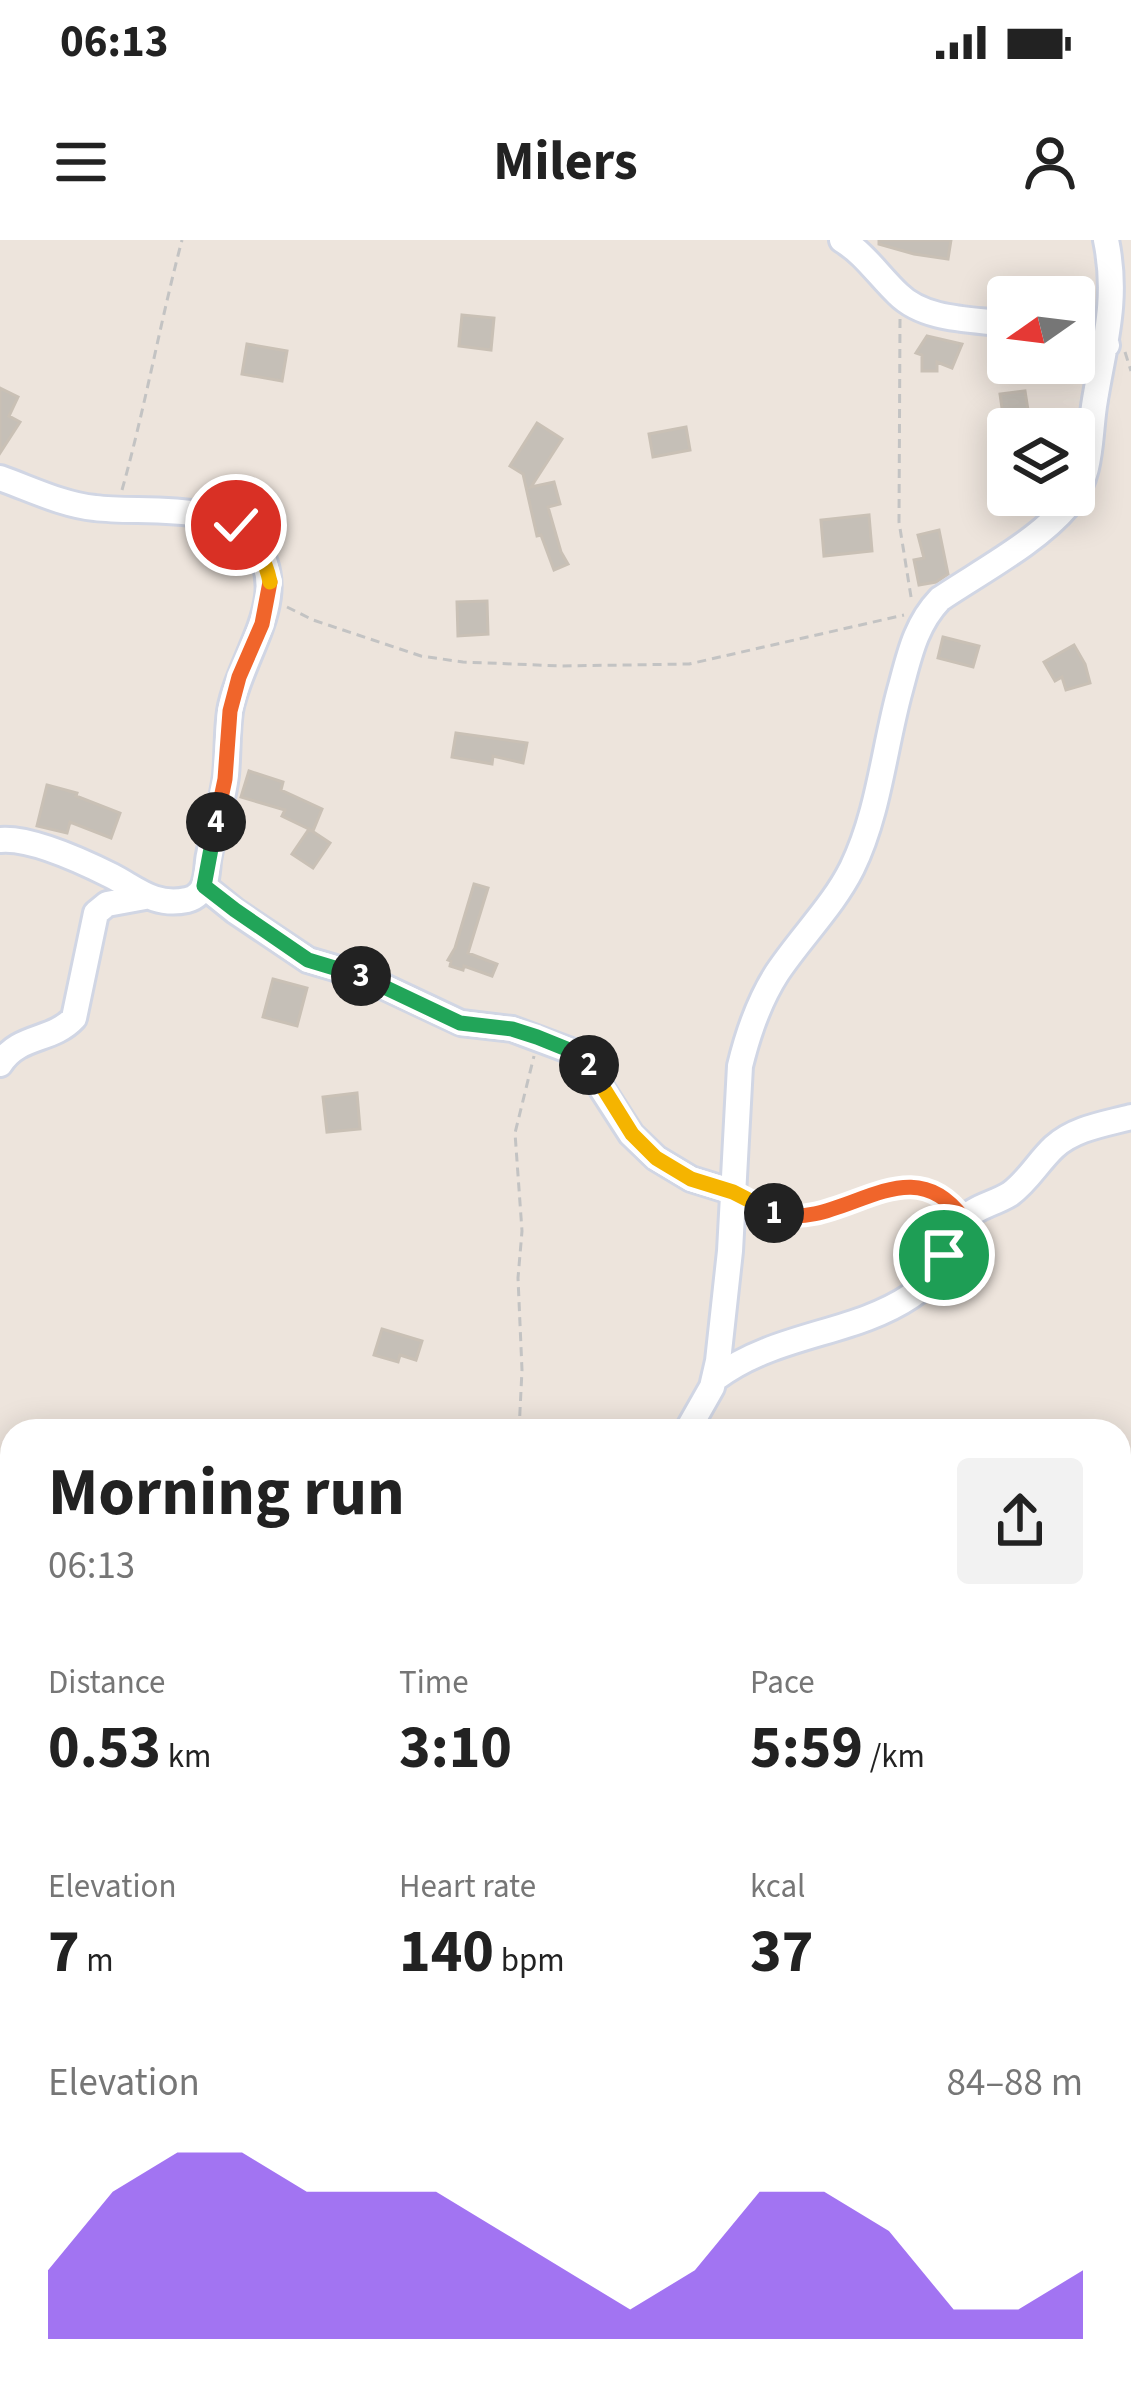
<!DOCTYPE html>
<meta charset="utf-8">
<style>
:root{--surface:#fff;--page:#f2f2f2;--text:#222;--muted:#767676;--accent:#7c3aed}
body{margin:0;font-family:"Source Sans 3",sans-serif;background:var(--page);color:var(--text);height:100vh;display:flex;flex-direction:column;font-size:45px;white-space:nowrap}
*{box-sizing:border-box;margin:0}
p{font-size:39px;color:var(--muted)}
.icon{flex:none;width:66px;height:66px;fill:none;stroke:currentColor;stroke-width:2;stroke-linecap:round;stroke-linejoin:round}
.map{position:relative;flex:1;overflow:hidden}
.drawer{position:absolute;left:0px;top:1179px;width:1131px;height:975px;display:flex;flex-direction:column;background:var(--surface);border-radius:36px 36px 0 0;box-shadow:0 6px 30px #0003}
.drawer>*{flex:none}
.needle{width:78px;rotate:256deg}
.buttons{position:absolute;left:987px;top:36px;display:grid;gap:24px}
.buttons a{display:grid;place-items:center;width:108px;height:108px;border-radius:12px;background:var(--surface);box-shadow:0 6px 30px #0003;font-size:60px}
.pin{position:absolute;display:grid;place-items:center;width:102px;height:102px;color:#fff;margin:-51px;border:6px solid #fff;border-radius:50%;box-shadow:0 3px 12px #0007}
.km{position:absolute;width:60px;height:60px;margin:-30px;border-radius:50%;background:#222;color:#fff;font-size:33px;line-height:60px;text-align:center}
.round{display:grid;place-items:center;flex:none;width:126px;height:126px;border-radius:12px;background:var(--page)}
.summary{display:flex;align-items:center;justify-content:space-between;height:204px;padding:0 48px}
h1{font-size:66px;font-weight:700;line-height:90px}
.stats{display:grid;grid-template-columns:repeat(3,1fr);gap:18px;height:204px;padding:12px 48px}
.stats div{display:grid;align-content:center}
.stats b{font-size:60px;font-weight:700}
.stats small{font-size:33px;font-weight:400}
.stats p{font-size:33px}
.chart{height:336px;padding:24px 48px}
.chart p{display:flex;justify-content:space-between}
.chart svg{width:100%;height:216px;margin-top:12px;fill:var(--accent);opacity:.7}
.status{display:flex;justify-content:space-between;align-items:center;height:84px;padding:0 60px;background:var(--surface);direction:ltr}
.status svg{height:33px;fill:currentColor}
header{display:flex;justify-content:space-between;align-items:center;height:156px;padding:0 48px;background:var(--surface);font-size:54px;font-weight:700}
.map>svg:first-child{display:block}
.building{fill:#c5bfb7;stroke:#c9c0b5;stroke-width:3}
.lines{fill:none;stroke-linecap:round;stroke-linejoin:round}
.minor-casing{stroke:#d1d6e4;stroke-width:30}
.path{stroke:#c3c3c3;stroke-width:3;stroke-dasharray:9 6;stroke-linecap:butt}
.minor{stroke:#fff;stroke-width:24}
.split-1-casing{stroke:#fff;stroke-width:24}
.split-2-casing{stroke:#fff;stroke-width:24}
.split-3-casing{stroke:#fff;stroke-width:24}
.split-4-casing{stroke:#fff;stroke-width:24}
.split-5-casing{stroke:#fff;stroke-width:24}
.split-6-casing{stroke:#fff;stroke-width:24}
.split-1{stroke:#f0652b;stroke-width:15}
.split-2{stroke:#f5b400;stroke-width:15}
.split-3{stroke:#22a559;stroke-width:15}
.split-4{stroke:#22a559;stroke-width:15}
.split-5{stroke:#f0652b;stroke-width:15}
.split-6{stroke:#f5b400;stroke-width:15}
</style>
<div class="status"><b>06:13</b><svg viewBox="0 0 49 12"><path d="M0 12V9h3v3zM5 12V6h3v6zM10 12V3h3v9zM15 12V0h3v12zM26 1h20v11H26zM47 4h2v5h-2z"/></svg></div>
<header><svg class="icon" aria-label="menu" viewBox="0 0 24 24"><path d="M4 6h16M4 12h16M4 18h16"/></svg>Milers<svg class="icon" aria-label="person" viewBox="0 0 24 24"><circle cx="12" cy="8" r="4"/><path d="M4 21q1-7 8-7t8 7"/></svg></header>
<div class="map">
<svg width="1131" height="2153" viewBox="0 0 1131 2153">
<rect width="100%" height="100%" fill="#ede4dc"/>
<!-- building -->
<path class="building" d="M879,0H951L948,19L914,14L879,4Z
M462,75L494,78L491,110L459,106Z
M927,96L962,104L952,128L937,122V131H922V115L916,113Z
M247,104L287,111L282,141L242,134Z
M0,148L18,157L9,176L20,182L0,213Z
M1025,151L1031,189H1005L1000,154Z
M537,183L562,199L531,247L554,242L560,264L548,267L561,312L568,324L554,330L541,295L537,296L523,234L510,226Z
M686,187L690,210L653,217L649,194Z
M869,275L872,311L824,316L821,280Z
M939,290L948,334L936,342L919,345L914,320L924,318L918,295Z
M487,361L488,394L458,396L457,362Z
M943,397L979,406L973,427L938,418Z
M1074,405L1085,424L1090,443L1066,450L1062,437L1055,441L1044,422Z
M456,493L527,503L523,523L493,516L492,524L452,517Z
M249,531L283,542L281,550L322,569L313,591L282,576L285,570L241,557Z
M47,545L77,553L76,556L120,573L111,598L70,582L67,593L37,586Z
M309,589L330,603L313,628L292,614Z
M474,644L488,648L468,713L497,724L492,736L464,726L463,730L450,726L451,721L448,720L455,708Z
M273,739L307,748L297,786L263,777Z
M357,853L360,889L327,892L323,857Z
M382,1089L422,1101L416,1120L400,1115L398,1122L374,1115Z"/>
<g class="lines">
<defs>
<path id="minor" d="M842,0C865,14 878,35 898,54C925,81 972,79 1008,84
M1074,100L1107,105
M0,238C31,249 63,265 95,268C141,274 219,261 252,300C296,354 240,414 230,471C227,492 228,514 226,535C223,561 214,588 209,615C207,623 208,633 205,642C203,651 196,658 187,660C155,667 137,649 112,636C84,622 31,597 0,600
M204,646L235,671L308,720L359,735L461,783L512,789L579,814L592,828L602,849L631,894L656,918L691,939L733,952
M0,824C19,794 52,802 74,778L96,673L107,664L145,657
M716,1138C776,1093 853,1095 911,1056C942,1036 939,1004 961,981C974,967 994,964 1010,954C1028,941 1038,922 1054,907C1075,888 1105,884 1131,877
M687,1191L712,1147L718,1121L730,1011L740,826C748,793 759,761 777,733C801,697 833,666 852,628C879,573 884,508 900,450C909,417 915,385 940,359C980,332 1037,302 1068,265C1092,236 1089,201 1094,166C1103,107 1119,62 1106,0
M0,1959L12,1970
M0,2013L12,2001
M1119,2080L1131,2082
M1032,2153L1038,2142"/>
</defs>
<!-- minor casing -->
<use href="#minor" class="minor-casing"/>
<!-- path -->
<path class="path" d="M900,79L899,282L912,363
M1125,112L1131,131
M122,250C145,168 160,83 182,0
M287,367L313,380L421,416L463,422L561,426L689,424L904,375
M756,963C764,968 772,974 782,976C839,985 899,919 950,963
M519,1191L522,1130L518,1038L522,991L515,893L534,816
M1119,1858L1122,1860
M271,2142L273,2153"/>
<!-- minor -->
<use href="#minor" class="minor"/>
</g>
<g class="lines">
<defs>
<path id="split-1" d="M774,973C842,993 907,902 963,978L950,996L944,1015"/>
<path id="split-2" d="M589,825L632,894L656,918L691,939L733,952L774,973"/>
<path id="split-3" d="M361,736L460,783L512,789L537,797L579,814L589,825"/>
<path id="split-4" d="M216,582L204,646L235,670L308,720L361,736"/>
<path id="split-5" d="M216,582L225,539L230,471L239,437L262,384L270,342"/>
<path id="split-6" d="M236,285C254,302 265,317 270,342"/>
</defs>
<!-- split-1 casing -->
<use href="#split-1" class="split-1-casing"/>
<!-- split-2 casing -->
<use href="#split-2" class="split-2-casing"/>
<!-- split-3 casing -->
<use href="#split-3" class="split-3-casing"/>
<!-- split-4 casing -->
<use href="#split-4" class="split-4-casing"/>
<!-- split-5 casing -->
<use href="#split-5" class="split-5-casing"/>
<!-- split-6 casing -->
<use href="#split-6" class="split-6-casing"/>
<!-- split-1 -->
<use href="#split-1" class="split-1"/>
<!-- split-2 -->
<use href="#split-2" class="split-2"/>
<!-- split-3 -->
<use href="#split-3" class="split-3"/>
<!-- split-4 -->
<use href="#split-4" class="split-4"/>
<!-- split-5 -->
<use href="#split-5" class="split-5"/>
<!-- split-6 -->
<use href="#split-6" class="split-6"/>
</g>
</svg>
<div class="buttons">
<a><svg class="needle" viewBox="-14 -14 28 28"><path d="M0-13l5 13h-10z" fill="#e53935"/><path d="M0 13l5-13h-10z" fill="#767676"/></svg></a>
<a><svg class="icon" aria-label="layers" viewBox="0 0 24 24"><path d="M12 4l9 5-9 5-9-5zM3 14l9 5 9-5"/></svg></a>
</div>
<div class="pin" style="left:944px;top:1015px;background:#1e9e55"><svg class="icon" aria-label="arrive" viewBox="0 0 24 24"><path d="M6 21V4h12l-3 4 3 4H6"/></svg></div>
<div class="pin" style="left:236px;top:285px;background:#d93025"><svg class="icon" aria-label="check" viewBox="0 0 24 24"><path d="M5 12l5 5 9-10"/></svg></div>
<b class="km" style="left:774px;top:973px">1</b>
<b class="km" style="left:589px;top:825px">2</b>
<b class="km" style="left:361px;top:736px">3</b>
<b class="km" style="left:216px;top:582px">4</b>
<section class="drawer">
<div class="summary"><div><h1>Morning run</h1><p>06:13</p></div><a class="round"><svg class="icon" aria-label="share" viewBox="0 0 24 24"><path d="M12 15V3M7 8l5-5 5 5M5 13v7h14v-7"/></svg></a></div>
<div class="stats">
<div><p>Distance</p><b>0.53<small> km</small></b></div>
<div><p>Time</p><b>3:10</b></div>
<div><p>Pace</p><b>5:59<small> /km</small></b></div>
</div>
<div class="stats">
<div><p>Elevation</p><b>7<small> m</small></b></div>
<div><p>Heart rate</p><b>140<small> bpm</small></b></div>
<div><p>kcal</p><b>37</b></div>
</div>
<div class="chart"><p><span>Elevation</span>84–88 m</p>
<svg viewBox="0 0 160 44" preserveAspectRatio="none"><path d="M0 44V30L10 14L20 6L30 6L40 14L50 14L60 14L70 22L80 30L90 38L100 30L110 14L120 14L130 22L140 38L150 38L160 30V44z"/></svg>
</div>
</section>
</div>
